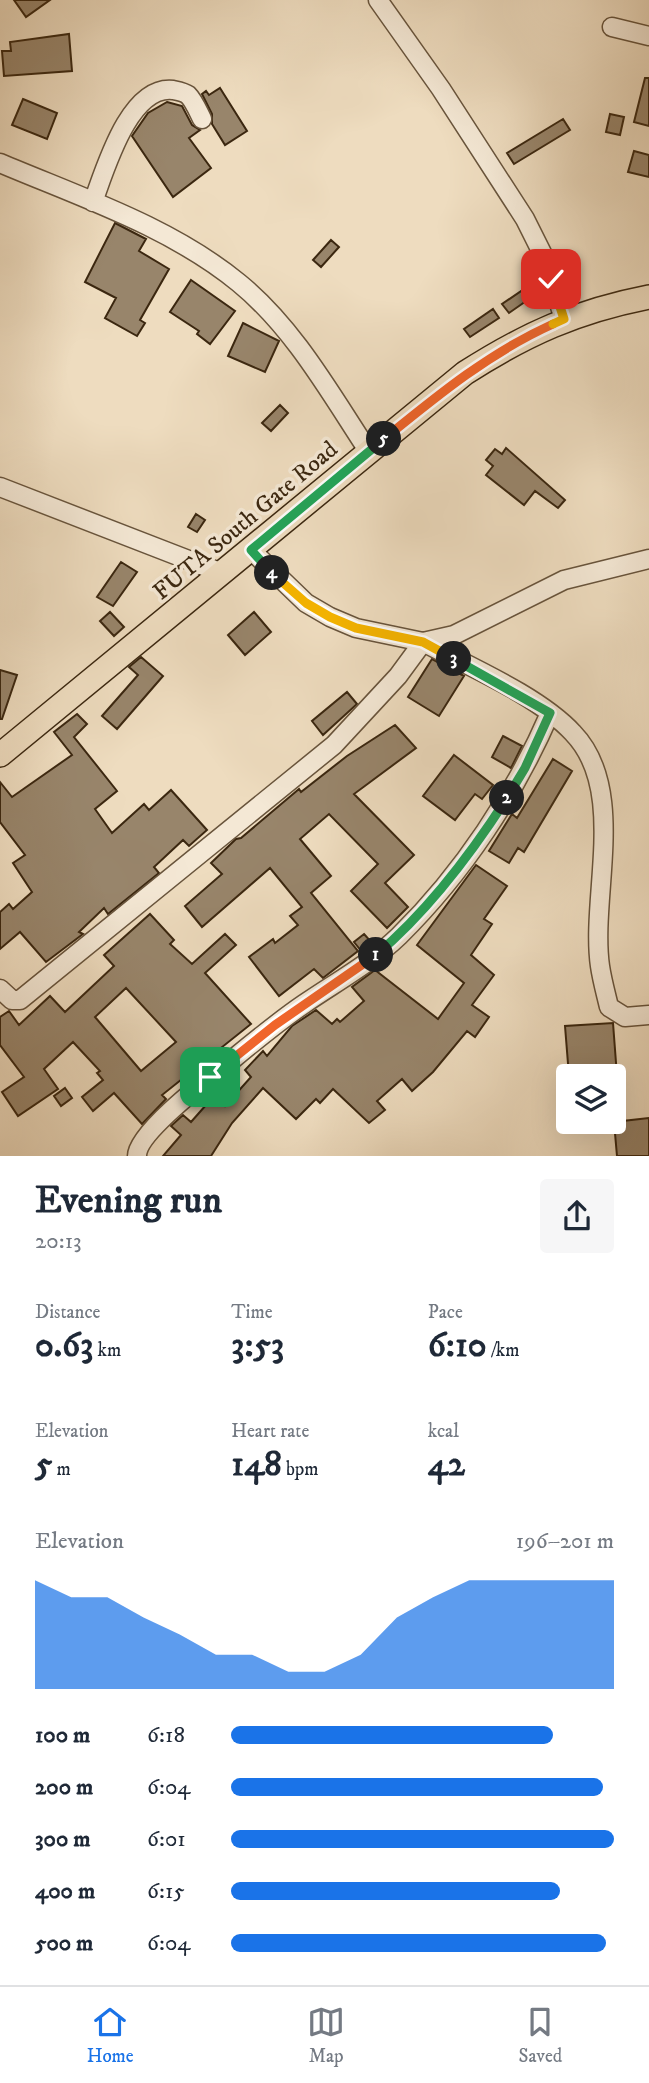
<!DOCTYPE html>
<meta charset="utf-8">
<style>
:root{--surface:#fff;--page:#f6f6f7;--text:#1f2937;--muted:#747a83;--line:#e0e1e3;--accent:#1a73e8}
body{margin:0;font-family:"IM FELL DW Pica",serif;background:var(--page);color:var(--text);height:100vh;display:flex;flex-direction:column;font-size:26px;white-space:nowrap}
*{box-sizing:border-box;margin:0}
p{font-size:23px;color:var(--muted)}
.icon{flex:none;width:38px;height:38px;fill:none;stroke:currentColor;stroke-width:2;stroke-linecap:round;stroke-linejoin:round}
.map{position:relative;height:1156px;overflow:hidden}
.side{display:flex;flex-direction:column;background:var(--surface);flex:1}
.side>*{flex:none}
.fabs{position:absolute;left:556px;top:1064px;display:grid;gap:14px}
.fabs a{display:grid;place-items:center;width:70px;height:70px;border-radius:7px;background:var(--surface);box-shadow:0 7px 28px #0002;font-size:35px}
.pin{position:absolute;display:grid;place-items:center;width:60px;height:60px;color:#fff;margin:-30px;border-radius:14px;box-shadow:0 4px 10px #0006}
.km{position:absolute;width:35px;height:35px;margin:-18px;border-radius:50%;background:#222;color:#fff;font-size:19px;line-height:35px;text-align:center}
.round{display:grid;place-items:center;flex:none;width:74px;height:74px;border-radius:7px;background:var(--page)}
.head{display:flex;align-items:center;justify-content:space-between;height:119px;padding:0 35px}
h1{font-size:38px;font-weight:700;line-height:52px}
.stats{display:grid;grid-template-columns:repeat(3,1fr);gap:10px;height:119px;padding:7px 35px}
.stats div{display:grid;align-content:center}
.stats b{font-size:35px;font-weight:700}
.stats small{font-size:19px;font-weight:400}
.stats p{font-size:19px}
.chart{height:196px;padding:14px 35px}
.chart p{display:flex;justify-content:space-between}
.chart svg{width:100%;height:126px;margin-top:7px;fill:var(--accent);opacity:.7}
ul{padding:0 35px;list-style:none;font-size:23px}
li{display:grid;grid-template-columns:112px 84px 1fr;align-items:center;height:52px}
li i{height:18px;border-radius:9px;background:var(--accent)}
.menu{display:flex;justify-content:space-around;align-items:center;height:98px;border-top:2px solid var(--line);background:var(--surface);font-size:19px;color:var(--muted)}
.menu a{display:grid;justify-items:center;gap:4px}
.menu .active{color:var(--accent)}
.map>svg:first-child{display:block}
.building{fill:#98856b;stroke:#3b2710;stroke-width:2;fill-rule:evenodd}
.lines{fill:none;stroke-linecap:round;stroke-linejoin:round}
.minor-casing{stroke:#68543c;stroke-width:21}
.major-casing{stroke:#3b2710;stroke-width:26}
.minor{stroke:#f4e8d5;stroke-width:18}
.major{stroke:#eedcbf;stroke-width:23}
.split-1-casing{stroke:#fff;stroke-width:14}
.split-2-casing{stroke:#fff;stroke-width:14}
.split-3-casing{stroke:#fff;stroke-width:14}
.split-4-casing{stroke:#fff;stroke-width:14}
.split-5-casing{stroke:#fff;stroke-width:14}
.split-6-casing{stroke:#fff;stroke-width:14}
.split-7-casing{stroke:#fff;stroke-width:14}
.split-1{stroke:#f0652b;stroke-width:9}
.split-2{stroke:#22a559;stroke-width:9}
.split-3{stroke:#22a559;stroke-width:9}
.split-4{stroke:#f5b400;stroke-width:9}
.split-5{stroke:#22a559;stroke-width:9}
.split-6{stroke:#f0652b;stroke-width:9}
.split-7{stroke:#f5b400;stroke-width:9}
.labels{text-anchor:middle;stroke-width:7;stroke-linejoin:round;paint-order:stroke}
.street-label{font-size:24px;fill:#3b2710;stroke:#f4e8d5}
</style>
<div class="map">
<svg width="649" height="1156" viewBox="0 0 649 1156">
<rect width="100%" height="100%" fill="#eedcbf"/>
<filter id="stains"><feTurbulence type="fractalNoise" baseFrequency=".00286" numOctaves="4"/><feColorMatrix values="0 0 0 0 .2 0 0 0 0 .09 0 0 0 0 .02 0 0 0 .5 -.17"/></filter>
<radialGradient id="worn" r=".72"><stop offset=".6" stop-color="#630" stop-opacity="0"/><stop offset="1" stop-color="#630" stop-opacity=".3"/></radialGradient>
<!-- building -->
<path class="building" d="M14,0H50L26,17Z
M69,34L72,71L4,76L2,51H11L10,42Z
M645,78H649V126L634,122Z
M220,88L247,131L225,145L212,124V114L202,94L206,91L209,95Z
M23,99L57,113L47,139L12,125Z
M167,102L182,106L192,125L200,130L189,138L211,168L173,197L132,136L148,113Z
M610,114L624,117L620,135L606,132Z
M563,119L570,130L514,164L507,153Z
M634,151L649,155V177L628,172Z
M115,223L146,239L139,251L169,269L140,320L145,323L137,336L105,318L116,298L85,282Z
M331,240L339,247L321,267L313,260Z
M191,280L235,311L210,344L197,334L199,331L170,312Z
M533,283L539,292L509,313L502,304Z
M493,309L499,318L470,337L464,329Z
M243,323L279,341L265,372L228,356Z
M280,405L288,413L271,431L262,423Z
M506,448L565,500L558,508L535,491L524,505L486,475L493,466L486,460L495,449L502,454Z
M196,514L205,520L197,532L188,527Z
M121,562L137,572L113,606L97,597Z
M110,612L124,627L114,636L100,621Z
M254,612L271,632L245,655L228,635Z
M141,657L163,676L117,729L102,716L138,675L129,667Z
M432,659L464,676L439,716L408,697Z
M0,670L17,675L2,719H0Z
M347,692L357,704L323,735L312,721Z
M77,714L87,724L74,737L117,791L95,809L112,833L144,804L149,810L171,790L207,830L189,846L183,840L154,867L159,873L108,914L104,908L79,932L83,934L46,962L20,932L0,949V912L9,904L13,909L32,892L13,863L25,855L0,822V782L12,797L72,755L54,732Z
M395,725L416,748L354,794L414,855L385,883L408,907L387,928L351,891L378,864L329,814L300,839L331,876L311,893L358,951L323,978L314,969L279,996L249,957L273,939L275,943L298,925L290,916L302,907L270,868L202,927L185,906L222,874L211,863L236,839L241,838L299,789L301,792L347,756Z
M503,736L522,746L511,768L492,757Z
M454,755L493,785L482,799L475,794L455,820L423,796Z
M553,759L572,771L524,852L518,848L509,863L489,851L512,814L517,818Z
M476,865L507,886L484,919L492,924L471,955L494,975L472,1005L489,1017L475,1037L467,1031L433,1072L412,1091L402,1079L377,1101L385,1110L369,1123L333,1089L320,1103L316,1099L296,1119L263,1088L232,1123L211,1156H163L181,1135L171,1126L183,1115L191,1122L214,1096L225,1106L251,1077L245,1070L263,1051L267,1056L292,1026L316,1010L332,1024L337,1019L340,1022L364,1001L352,987L375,970L438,1019L464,983L417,945Z
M150,914L174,940L170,944L192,964L225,934L236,945L205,973L251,1024L162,1095L166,1099L142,1124L114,1093L93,1111L82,1097L103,1080L97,1073L100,1071L73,1042L44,1069L58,1089L18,1116L2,1092L24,1077L0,1045V1017L9,1011L19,1025L50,996L65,1012L114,966L104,955ZM126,988L176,1042L141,1071L95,1017Z
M364,934L373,944L362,952L354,942Z
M613,1023L617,1076H569L565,1026Z
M65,1088L72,1098L61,1106L54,1096Z
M649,1118V1156H617L614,1122Z"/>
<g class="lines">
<defs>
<path id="minor" d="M378,0L441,89L525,219L544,257L564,319
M612,27L649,36
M0,163C80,197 171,227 239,283C294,328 330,393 369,452
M93,202C105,170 129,85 173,90C178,91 184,92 188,95C194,101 198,111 202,119
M0,487L222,573
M251,550L306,603L330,617L356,628L423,642L454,635L564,580L649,559
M423,642C468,666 539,696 573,733C628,790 590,896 600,966C602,980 606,994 609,1007L625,1017L649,1015
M0,989L12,1000H20L334,745L398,676L423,642
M137,1156C137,1132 213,1075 233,1059C256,1040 279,1021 304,1004C336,982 371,963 399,936C463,873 515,794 550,713"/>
<path id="major" d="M0,755L465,373C526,334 577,311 649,297"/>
</defs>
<!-- minor casing -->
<use href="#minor" class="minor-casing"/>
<!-- major casing -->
<use href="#major" class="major-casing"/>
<!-- minor -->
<use href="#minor" class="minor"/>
<!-- major -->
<use href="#major" class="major"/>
</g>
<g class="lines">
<defs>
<path id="split-1" d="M210,1077L275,1025L376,955"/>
<path id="split-2" d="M376,955C427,912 471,854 507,798"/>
<path id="split-3" d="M454,659L550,713L525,768L507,798"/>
<path id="split-4" d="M272,573L306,603L330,617L356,628L423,642L454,659"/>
<path id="split-5" d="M272,573L251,550L384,439"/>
<path id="split-6" d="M384,439C438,395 489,353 553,324"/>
<path id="split-7" d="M551,279L564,319L553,324"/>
</defs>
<!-- split-1 casing -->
<use href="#split-1" class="split-1-casing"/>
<!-- split-2 casing -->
<use href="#split-2" class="split-2-casing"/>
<!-- split-3 casing -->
<use href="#split-3" class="split-3-casing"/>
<!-- split-4 casing -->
<use href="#split-4" class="split-4-casing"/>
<!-- split-5 casing -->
<use href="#split-5" class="split-5-casing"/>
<!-- split-6 casing -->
<use href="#split-6" class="split-6-casing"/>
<!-- split-7 casing -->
<use href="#split-7" class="split-7-casing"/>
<!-- split-1 -->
<use href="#split-1" class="split-1"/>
<!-- split-2 -->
<use href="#split-2" class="split-2"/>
<!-- split-3 -->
<use href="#split-3" class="split-3"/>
<!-- split-4 -->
<use href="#split-4" class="split-4"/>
<!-- split-5 -->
<use href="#split-5" class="split-5"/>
<!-- split-6 -->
<use href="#split-6" class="split-6"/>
<!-- split-7 -->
<use href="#split-7" class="split-7"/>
</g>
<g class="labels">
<!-- street labels -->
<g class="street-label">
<text transform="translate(245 520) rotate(-40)" y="8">FUTA South Gate Road</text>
</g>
</g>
<rect width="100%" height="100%" filter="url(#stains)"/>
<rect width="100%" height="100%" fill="url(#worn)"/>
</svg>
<div class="fabs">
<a><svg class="icon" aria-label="layers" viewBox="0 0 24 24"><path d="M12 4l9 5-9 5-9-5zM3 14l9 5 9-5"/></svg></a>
</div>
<div class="pin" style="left:210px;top:1077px;background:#1e9e55"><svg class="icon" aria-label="arrive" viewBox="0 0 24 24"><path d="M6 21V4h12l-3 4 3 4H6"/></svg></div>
<div class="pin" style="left:551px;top:279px;background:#d93025"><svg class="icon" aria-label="check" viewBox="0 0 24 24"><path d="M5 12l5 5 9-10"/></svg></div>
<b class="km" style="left:376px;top:955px">1</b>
<b class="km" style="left:507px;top:798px">2</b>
<b class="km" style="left:454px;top:659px">3</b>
<b class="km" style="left:272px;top:573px">4</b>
<b class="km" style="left:384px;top:439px">5</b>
</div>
<section class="side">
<div class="head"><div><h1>Evening run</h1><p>20:13</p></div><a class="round"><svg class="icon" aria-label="share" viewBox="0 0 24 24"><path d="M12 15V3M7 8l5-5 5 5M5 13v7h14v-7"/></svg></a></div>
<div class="stats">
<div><p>Distance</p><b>0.63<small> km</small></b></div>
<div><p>Time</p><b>3:53</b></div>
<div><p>Pace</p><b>6:10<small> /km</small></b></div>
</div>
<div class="stats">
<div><p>Elevation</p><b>5<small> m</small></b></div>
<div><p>Heart rate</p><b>148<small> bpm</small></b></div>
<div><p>kcal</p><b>42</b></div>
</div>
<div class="chart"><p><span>Elevation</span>196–201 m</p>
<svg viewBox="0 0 160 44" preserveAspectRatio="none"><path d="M0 44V6L10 12L20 12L30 19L40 25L50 32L60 32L70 38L80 38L90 32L100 19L110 12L120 6L130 6L140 6L150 6L160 6V44z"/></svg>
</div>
<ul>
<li><b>100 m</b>6:18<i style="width:84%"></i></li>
<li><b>200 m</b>6:04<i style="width:97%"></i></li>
<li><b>300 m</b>6:01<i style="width:100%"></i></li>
<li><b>400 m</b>6:15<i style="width:86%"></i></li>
<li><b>500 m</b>6:04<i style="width:98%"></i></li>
</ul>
</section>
<nav class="menu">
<a class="active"><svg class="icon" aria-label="home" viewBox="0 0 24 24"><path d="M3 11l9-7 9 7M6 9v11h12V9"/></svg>Home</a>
<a><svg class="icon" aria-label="map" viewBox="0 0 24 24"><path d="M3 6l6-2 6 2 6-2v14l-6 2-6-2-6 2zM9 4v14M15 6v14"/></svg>Map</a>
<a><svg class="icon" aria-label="saved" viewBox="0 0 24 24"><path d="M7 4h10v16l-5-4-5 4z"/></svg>Saved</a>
</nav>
